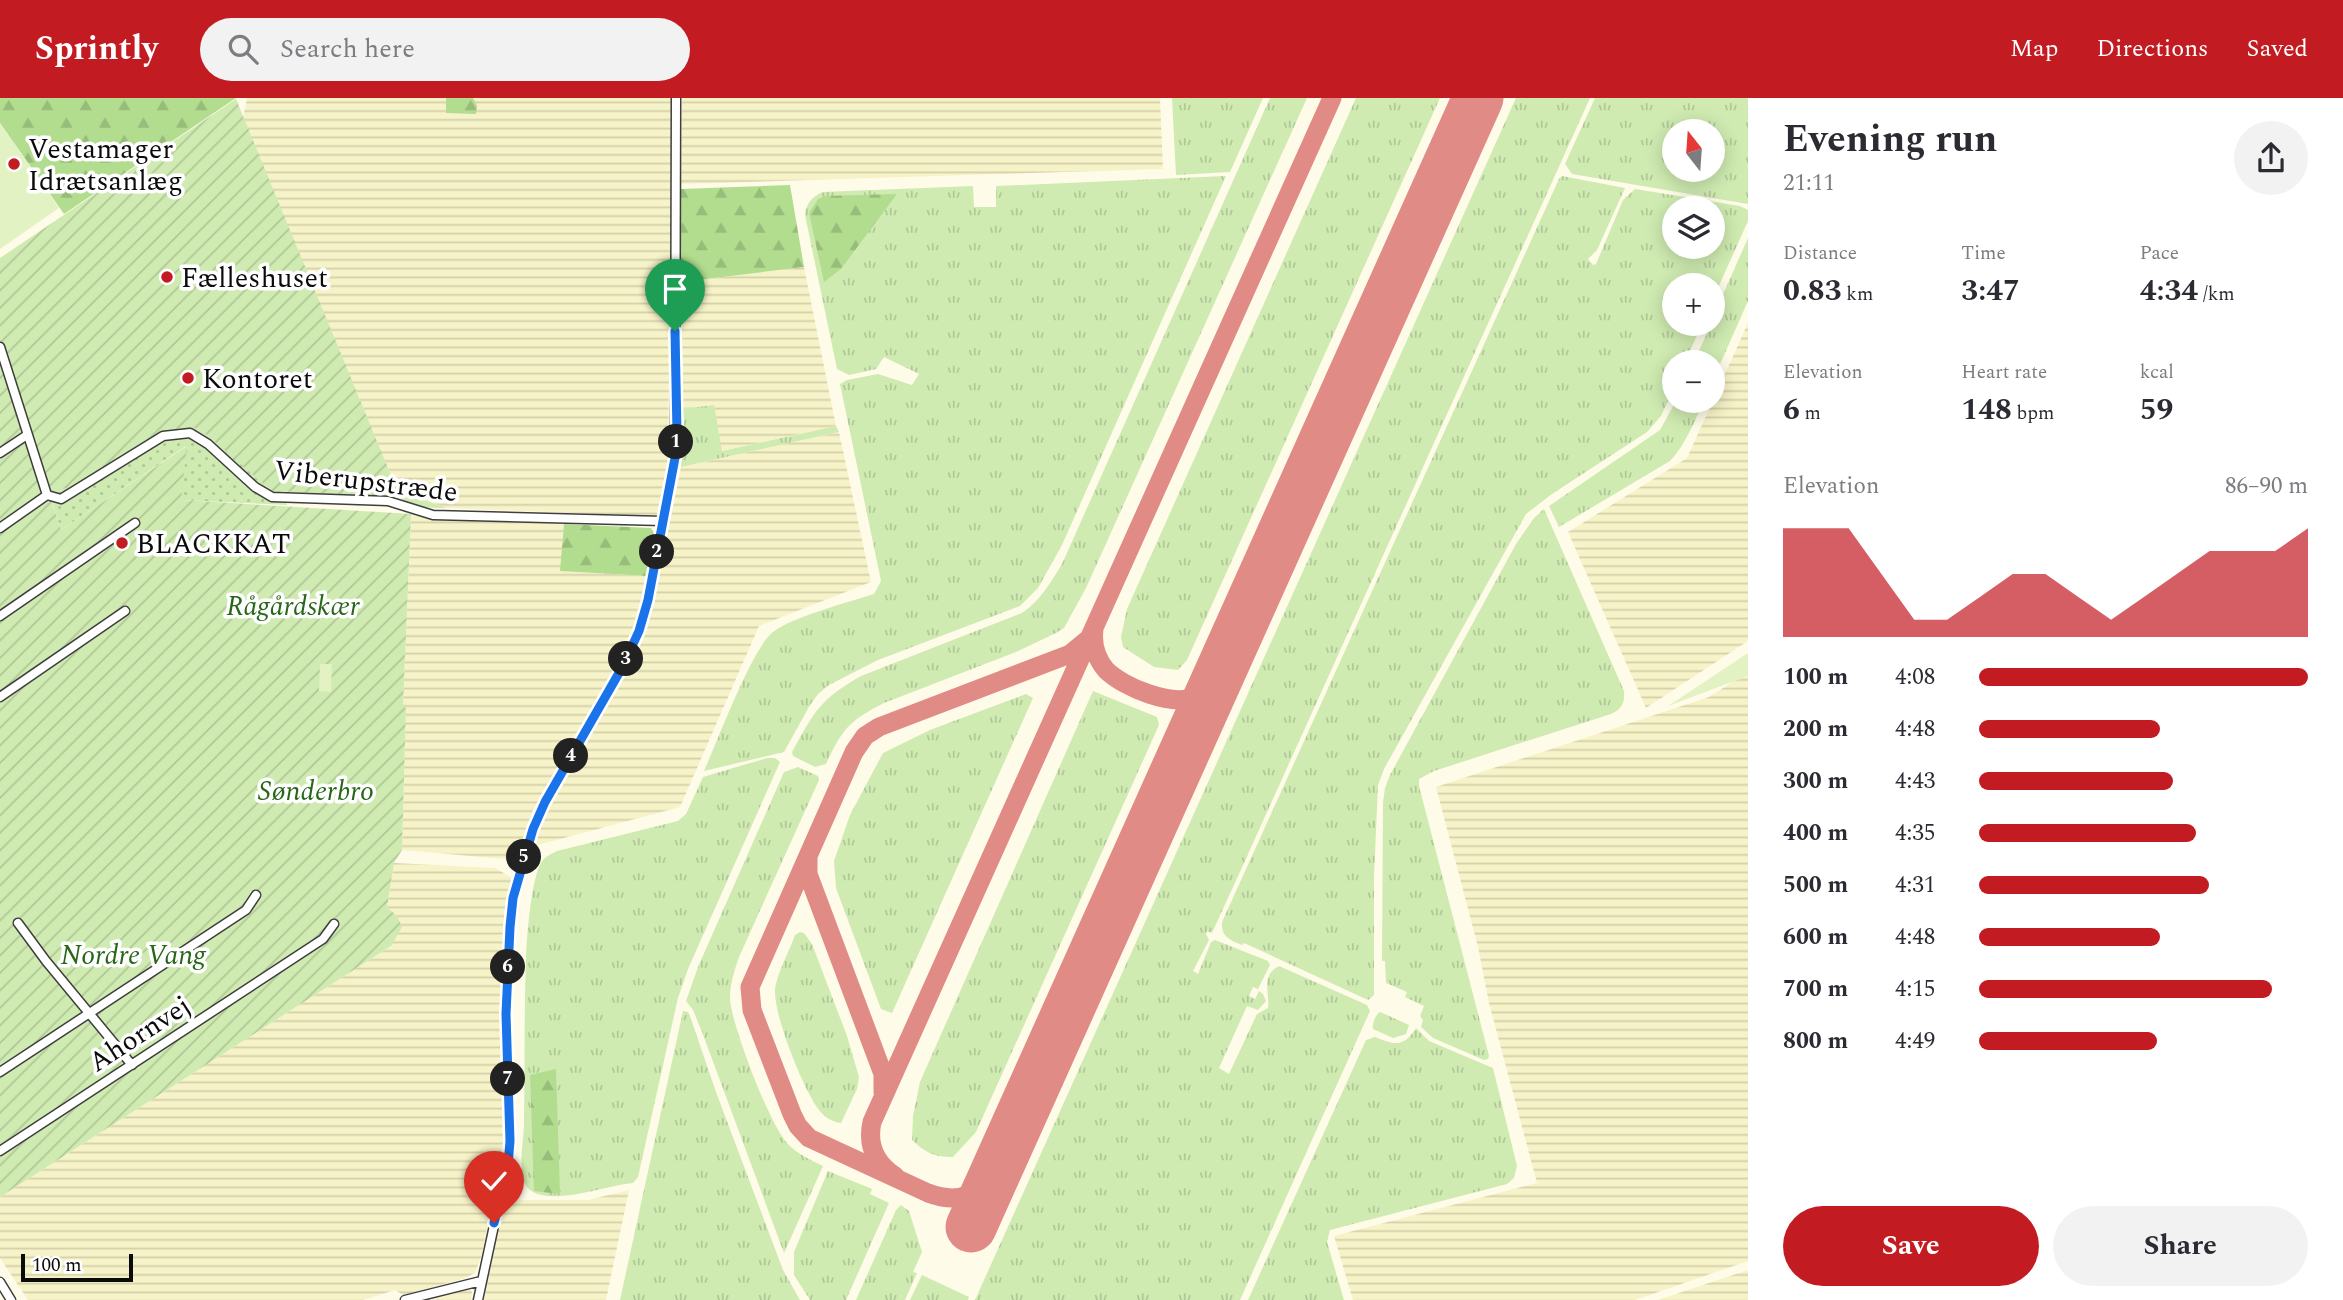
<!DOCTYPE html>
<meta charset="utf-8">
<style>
:root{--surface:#fff;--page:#f2f2f3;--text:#2b2b33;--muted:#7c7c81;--accent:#c31b22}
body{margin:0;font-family:Spectral,serif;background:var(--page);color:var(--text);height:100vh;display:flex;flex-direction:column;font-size:26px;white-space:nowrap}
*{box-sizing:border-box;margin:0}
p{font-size:23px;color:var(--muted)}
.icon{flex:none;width:38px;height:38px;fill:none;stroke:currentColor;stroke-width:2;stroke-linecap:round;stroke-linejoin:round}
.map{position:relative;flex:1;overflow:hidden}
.drawer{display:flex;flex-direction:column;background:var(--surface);width:595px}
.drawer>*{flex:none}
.needle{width:46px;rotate:343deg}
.controls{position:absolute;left:1662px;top:21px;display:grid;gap:14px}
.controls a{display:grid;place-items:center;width:63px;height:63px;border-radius:50%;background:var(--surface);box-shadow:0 4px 18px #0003;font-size:35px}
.scale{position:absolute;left:21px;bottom:18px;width:112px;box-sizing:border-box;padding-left:7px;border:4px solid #0b0b0b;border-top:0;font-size:19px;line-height:24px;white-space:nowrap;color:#0b0b0b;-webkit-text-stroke:5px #fff;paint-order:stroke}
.pin{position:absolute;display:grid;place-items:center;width:60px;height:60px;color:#fff;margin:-72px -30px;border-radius:50% 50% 50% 0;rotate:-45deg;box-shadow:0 0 7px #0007}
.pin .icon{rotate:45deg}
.km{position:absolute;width:35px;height:35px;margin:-18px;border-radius:50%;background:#222;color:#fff;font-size:19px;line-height:35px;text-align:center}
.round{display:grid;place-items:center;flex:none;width:74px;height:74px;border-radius:37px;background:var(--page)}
.headline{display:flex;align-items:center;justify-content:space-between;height:119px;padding:0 35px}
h1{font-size:38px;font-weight:700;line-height:52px}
.stats{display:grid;grid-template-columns:repeat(3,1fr);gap:10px;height:119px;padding:7px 35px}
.stats div{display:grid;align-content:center}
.stats b{font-size:30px;font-weight:700}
.stats small{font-size:19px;font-weight:400}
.stats p{font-size:19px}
.chart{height:196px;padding:14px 35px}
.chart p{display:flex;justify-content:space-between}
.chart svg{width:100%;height:126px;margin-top:7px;fill:var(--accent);opacity:.7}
.button{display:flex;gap:14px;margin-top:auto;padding:14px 35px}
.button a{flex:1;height:80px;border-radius:42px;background:var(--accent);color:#fff;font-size:28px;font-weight:700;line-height:80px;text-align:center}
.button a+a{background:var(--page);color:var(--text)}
ul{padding:0 35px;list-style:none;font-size:23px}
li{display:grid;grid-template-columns:112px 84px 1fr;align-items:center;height:52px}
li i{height:18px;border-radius:9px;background:var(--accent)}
header{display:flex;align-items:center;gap:42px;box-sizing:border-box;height:98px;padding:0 35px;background:var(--accent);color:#fff}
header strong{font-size:33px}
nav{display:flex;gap:38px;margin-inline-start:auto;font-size:24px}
.search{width:490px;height:63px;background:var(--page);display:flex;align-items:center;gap:18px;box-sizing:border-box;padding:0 24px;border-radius:38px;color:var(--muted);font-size:26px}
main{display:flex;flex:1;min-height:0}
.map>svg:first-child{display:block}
.farmland{fill:url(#farmland-rules)}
.grass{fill:url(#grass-tufts);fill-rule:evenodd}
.forest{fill:url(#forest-firs)}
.park{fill:url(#park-dots)}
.garden{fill:url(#garden-furrows)}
.pitch{fill:#e2f2c3}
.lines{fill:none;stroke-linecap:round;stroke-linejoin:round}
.taxiway{stroke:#e18b86;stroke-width:19}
.runway{stroke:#e18b86;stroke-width:51}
.minor-casing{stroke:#3e3e3e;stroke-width:11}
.minor{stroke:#fff;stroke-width:8}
.route-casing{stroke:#fff;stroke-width:14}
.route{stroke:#1a73e8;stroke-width:9}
.poi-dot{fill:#c31b22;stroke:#fff;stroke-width:2.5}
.labels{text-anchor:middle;stroke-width:7;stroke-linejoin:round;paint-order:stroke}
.poi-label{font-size:28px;fill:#0b0b0b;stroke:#fff;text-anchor:start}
.street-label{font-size:28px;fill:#0b0b0b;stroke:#fff}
.park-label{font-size:28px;font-style:italic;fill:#286618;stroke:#fff}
</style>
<header>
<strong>Sprintly</strong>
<div class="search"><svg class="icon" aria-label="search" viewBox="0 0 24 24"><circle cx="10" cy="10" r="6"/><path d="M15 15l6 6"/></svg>Search here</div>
<nav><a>Map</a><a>Directions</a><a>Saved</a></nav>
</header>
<main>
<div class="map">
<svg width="1748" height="1202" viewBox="0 0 1748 1202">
<defs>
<pattern id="farmland-rules" width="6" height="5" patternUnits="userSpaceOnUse" patternTransform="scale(1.75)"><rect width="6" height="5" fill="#f7f3c8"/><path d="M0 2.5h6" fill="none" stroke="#d2cfaa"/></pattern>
<pattern id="grass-tufts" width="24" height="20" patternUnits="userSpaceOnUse" patternTransform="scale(1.75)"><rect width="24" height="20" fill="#cfebb1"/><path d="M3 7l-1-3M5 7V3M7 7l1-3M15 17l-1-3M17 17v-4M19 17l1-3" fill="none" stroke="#b0c897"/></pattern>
<pattern id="forest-firs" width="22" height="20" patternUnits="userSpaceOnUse" patternTransform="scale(1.75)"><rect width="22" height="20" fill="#b2dd8f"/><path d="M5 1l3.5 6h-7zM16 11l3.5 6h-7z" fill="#98bc7a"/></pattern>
<pattern id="park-dots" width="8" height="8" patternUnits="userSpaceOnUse" patternTransform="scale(1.75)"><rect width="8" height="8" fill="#cfebb1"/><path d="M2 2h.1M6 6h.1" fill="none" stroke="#b0c897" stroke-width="1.8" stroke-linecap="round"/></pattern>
<pattern id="garden-furrows" width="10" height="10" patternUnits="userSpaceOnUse" patternTransform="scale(1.75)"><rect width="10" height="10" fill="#cfebb1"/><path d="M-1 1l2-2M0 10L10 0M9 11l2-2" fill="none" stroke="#b0c897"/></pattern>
</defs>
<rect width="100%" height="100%" fill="#fffbe9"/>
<!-- farmland -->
<path class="farmland" d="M247,0H672L668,363L657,417L651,418L446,410L419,400L400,399L243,20Z
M682,0H1160L1163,71L681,86Z
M804,169L836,328L721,353L714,308L683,311L681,184Z
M1748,225V543L1646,610L1568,434L1687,360Z
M839,334L871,484L759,528L680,709L534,748L548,710L628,572L648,527L681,369Z
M411,416L440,422L564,426L561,473L647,478L638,519L626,550L533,712L515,764L504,761L402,752L406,610L403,609Z
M1748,578V1163L1635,1202H1353L1334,1138L1537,1085L1489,905L1478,849L1436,689L1709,599L1734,583Z
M394,765L495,770L512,780L508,799L501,947L503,1049L482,1156L475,1175L462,1181L403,1197L395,1192L363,1202H28L0,1160V1099L391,848L397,818L387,809Z
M629,1092L606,1202H484L504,1102H588Z
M1748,1172V1202H1658Z
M470,1191L472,1194L471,1202H431Z"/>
<!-- grass -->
<path class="grass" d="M1172,0H1263L1230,74L1176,77Z
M1270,0H1307L1086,490L1064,530L1056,535L1016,554L884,605C849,623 843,630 826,666L815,669L793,658L792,654C815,613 819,602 861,578L1022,515C1040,503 1051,484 1062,466Z
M1356,0H1440L1187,562L1178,572L1154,569L1123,549L1121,539L1127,511Z
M1516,0H1590L1244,765L1212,835L1207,833L1206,836L1209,842L1193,873L1198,876L1211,844L1215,842L1268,863L1270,867L1258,891L1253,889L1249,898L1255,901L1259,893L1263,896L1266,903L1258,912L1247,908L1219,970L1229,976L1257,916L1268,910C1270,894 1260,878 1279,868L1367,907L1370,913L1240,1202H975Z
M1595,0H1748V106L1572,76L1565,66ZM1675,33H1713V72H1675Z
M1226,78L1062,447L1038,490L1020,508L878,562L829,587L818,596L810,607L784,654L704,673C717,644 752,550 773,534C792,519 849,504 874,496L881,483L840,286L847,282L878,276L912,287L919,276L884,259L876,271L849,277L837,271L805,117C806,106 812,98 823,94L973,88L974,109H996V88Z
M1562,78L1625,90L1597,152L1588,161L1593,167L1596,166L1623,102L1635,91L1740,108L1748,112V123L1713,201V187H1675V226H1702L1685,264H1675V288L1661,318L1647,334L1552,396L1526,416L1384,671L1378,687L1374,779V897L1368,902L1244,845L1242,847C1230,842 1221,839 1222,824L1559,81ZM1675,110H1713V149H1675Z
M1748,140V203L1713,282V264H1694L1711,226H1713V219Z
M1676,303H1704C1694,324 1686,346 1670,363L1559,429L1549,408L1660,332Z
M714,307L722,353L836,328L839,334L681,369L683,311Z
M400,399L419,400L446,410C431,410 411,410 400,399Z
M1544,411L1624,593C1625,605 1622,611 1611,616L1434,673L1419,681V688L1489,958L1488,961L1484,962L1433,940L1421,929L1423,922L1420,918L1424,908L1405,899L1407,894L1386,885L1385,863H1382L1383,705L1385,690L1390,677L1516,446L1534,420Z
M1093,593L1157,619L1159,627L976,1034L953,1059C934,1059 926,1055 912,1042L913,1018L920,984Z
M1026,596L1033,600L892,915L881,911L836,790L834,763L850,717L883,655L930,632Z
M767,660H775L780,664L688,871L678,900L638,1079L633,1085C608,1087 556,1107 533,1094C525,1090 522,1081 522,1072C520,1056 524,1040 524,1024C525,969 524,914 526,859C527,838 531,782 541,765C544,759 551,756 557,753L678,723L686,716L703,679Z
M798,669L818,678L819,682L739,859C734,874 730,886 730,901C732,928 769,1025 787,1045C797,1056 811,1062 823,1068L784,1155L702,934L693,912L686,903L698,869L784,674Z
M800,834L804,835L812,846L847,938L859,979L857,991L841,1025C832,1024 824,1019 819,1012C803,991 775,920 775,894C775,879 790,852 795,837Z
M683,913L688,914L690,918L716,994L783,1172L800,1202H620Z
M1380,914L1409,927L1406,936L1393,940L1373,931C1372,926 1375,917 1380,914Z
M1416,930L1429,943L1493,970L1517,1068L1514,1080L1507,1086L1330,1132L1327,1144L1344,1202H1248L1366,942L1375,939C1395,947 1403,950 1416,930Z
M828,1073L872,1091L870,1096L889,1105L846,1202H810L794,1177V1154Z
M901,1107L909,1113L922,1154L913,1174L917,1175L905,1202H856L896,1112Z
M922,1177L969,1199L968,1202H910Z"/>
<!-- forest -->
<path class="forest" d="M0,0H236L64,116L0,25Z
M446,0H473L477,8L476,16L446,15Z
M790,87L804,169L681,184V91Z
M897,96L841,171L824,184L809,115L818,101L825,98Z
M564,426L651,430L654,435L647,478L560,473Z
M556,971L560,1096L534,1093L530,977Z"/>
<!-- park -->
<path class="park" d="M236,1L243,20L269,367L287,407L180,402L186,348L61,432L48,392L69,390L173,331Z"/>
<!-- garden -->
<path class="garden" d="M236,1L400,399L272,393L206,336L193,329L173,331L69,390L48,393L61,432L187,348L181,402L411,416L403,609L406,610L402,752L394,765L387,809L397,818L402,829L391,848L0,1099V160Z"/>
<!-- pitch -->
<path class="pitch" d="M0,25L59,110L0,151Z
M1748,555V578L1668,608Z
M320,566H332L331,594L319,593Z"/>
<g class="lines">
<!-- taxiway -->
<path class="taxiway" d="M1094,531C1092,546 1096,560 1106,572C1123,589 1173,610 1196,598C1209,592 1215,582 1222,571
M808,759V776L883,976V995
M996,1072C975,1097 961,1107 928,1095L809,1040L798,1028L792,1016L752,912L750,889L854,654L865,638L879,629L1070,556L1087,542
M895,1078C875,1065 867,1047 872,1024L1332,0"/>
<!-- runway -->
<path class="runway" d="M971,1129L1478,0"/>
<defs>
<path id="minor" d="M0,249L47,397
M0,355L27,337
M47,397L61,401L163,338L190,335L208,346L255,389L272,399L388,403L433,417L663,423
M0,430L47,397
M0,518L135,425
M0,599L125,513
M18,825L46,863L132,967
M0,974L246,812L256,797
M0,1053L323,841L334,826
M0,1184L11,1202
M405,1202L481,1183
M478,1202L507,1067L510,1043L506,916L510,829L513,800L533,731L545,704L623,568L639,532L648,502L675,360L676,0"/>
</defs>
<!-- minor casing -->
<use href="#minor" class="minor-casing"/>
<!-- minor -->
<use href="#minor" class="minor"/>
</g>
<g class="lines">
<defs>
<path id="route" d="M494,1125L508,1067L510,1043L506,916L510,829L513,800L533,731L545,704L623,568L639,533L648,502L675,360L677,335L675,233"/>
</defs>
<!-- route casing -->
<use href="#route" class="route-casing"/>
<!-- route -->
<use href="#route" class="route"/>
</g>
<!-- markers -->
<g class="poi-dot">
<circle cx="14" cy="66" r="7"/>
<circle cx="167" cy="179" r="7"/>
<circle cx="188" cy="280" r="7"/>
<circle cx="122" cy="445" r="7"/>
</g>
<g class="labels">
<!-- poi labels -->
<g class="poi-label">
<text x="28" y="60">Vestamager<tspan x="28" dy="32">Idrætsanlæg</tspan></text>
<text x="181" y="189">Fælleshuset</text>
<text x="202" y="290">Kontoret</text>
<text x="136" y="455">BLACKKAT</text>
</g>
<!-- street labels -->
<g class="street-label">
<text transform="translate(366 382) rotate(7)" y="10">Viberupstræde</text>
<text transform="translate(139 935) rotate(-33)" y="10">Ahornvej</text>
</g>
<!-- park labels -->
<g class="park-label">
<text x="293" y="517">Rågårdskær</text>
<text x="316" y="702">Sønderbro</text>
<text x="133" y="866">Nordre Vang</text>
</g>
</g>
</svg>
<div class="controls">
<a><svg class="needle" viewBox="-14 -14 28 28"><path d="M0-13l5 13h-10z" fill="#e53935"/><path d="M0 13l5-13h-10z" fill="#7c7c81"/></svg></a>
<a><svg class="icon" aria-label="layers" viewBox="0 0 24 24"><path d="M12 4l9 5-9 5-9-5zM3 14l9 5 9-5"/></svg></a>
<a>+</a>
<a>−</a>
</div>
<div class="scale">100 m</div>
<div class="pin" style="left:675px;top:233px;background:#1e9e55"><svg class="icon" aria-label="arrive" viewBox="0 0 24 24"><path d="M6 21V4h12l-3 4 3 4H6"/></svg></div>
<div class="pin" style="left:494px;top:1125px;background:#d93025"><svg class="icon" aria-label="check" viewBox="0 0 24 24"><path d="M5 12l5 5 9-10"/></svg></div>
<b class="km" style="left:676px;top:344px">1</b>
<b class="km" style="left:657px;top:454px">2</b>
<b class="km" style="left:626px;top:561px">3</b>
<b class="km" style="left:571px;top:658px">4</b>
<b class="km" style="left:524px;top:759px">5</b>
<b class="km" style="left:508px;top:869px">6</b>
<b class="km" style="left:508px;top:981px">7</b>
</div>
<section class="drawer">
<div class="headline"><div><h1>Evening run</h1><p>21:11</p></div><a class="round"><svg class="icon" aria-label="share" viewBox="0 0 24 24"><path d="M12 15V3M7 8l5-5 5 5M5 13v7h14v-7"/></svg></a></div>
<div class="stats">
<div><p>Distance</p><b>0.83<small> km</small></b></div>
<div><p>Time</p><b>3:47</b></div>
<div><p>Pace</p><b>4:34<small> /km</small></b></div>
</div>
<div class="stats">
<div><p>Elevation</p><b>6<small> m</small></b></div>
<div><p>Heart rate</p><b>148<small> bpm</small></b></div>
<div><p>kcal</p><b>59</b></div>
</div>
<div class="chart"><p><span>Elevation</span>86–90 m</p>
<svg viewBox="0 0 160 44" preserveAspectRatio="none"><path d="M0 44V6L10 6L20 6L30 22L40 38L50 38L60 30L70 22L80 22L90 30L100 38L110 30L120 22L130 14L140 14L150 14L160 6V44z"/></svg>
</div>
<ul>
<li><b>100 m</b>4:08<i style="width:100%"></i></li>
<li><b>200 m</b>4:48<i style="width:55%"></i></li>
<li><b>300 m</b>4:43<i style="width:59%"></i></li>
<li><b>400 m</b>4:35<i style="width:66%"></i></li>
<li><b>500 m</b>4:31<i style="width:70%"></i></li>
<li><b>600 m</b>4:48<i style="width:55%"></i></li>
<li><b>700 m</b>4:15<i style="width:89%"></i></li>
<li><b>800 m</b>4:49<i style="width:54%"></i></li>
</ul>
<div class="button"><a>Save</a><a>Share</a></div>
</section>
</main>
